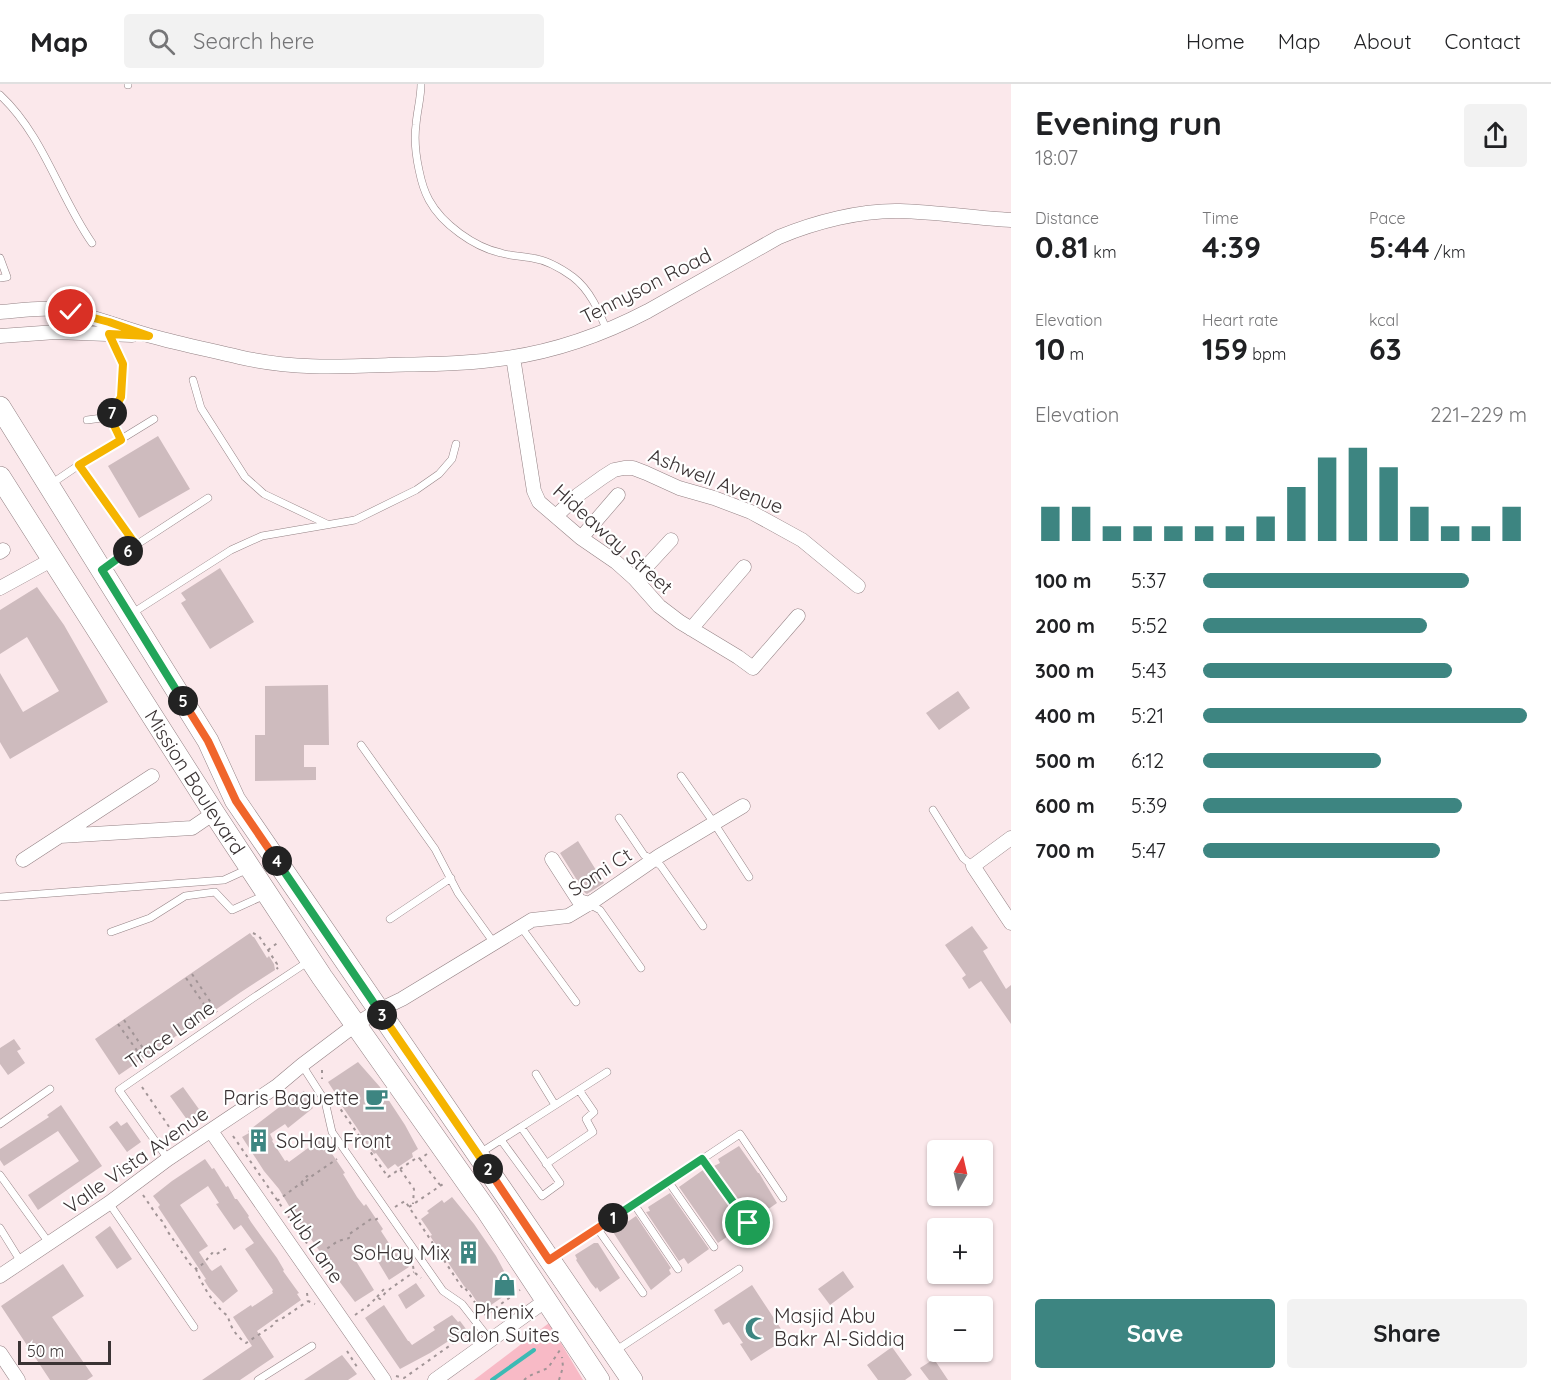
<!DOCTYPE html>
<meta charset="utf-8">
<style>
:root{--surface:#fff;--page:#f2f2f2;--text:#202124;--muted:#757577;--line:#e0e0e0;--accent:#3d8581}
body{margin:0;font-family:Quicksand,sans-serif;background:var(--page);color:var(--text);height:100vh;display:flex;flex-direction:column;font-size:22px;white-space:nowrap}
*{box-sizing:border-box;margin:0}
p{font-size:20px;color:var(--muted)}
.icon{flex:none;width:33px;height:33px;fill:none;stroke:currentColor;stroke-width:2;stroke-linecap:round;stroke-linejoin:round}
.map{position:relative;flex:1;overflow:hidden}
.drawer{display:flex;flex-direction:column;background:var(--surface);width:540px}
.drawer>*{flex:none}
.needle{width:39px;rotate:8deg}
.controls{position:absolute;left:927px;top:1056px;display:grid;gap:12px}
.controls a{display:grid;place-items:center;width:66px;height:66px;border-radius:6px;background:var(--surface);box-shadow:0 2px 4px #0004;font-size:30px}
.scale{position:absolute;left:18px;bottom:15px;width:93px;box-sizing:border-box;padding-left:6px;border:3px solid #3a3334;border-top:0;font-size:16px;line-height:21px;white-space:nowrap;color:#3a3334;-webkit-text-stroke:4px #fff;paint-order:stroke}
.pin{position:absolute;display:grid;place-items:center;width:51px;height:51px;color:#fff;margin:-26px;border:3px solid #fff;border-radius:50%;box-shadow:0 2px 6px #0007}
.km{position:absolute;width:30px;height:30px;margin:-15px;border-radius:50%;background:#222;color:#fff;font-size:16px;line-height:30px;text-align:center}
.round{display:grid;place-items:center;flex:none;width:63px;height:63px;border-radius:6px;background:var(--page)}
.overview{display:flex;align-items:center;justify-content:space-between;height:102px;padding:0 24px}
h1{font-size:33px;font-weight:700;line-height:45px}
.stats{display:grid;grid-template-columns:repeat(3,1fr);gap:9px;height:102px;padding:6px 24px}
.stats div{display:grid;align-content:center}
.stats b{font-size:30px;font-weight:700}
.stats small{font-size:16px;font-weight:400}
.stats p{font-size:16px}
.chart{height:168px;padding:12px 24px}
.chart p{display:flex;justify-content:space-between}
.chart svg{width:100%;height:108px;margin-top:6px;stroke:var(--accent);stroke-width:6}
.action{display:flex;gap:12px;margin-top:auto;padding:12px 24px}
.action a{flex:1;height:69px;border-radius:6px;background:var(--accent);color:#fff;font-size:24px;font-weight:700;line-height:69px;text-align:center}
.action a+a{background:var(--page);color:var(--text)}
ul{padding:0 24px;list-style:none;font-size:20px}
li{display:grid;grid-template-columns:96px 72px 1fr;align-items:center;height:45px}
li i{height:15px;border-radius:8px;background:var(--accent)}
header{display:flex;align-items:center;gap:36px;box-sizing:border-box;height:84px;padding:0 30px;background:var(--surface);border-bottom:2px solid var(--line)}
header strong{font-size:28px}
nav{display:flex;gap:33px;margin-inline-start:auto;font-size:21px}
.search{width:420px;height:54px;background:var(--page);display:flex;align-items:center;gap:15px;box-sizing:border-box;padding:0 21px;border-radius:6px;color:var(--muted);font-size:22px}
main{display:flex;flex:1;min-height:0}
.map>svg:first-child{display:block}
.green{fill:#f8bac6}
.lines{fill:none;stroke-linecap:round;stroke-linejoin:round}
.stream{stroke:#3cbab4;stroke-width:4}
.building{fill:#cebbbe}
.lane-casing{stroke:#948285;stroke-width:8}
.street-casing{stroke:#948285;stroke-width:15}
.primary-casing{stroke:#948285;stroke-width:22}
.path{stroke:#a19496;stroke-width:2;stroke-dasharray:3 4.5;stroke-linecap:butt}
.lane{stroke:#fff;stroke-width:7}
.street{stroke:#fff;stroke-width:14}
.primary{stroke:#fff;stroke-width:21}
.split-1-casing{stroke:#fff;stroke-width:12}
.split-2-casing{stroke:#fff;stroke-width:12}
.split-3-casing{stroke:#fff;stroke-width:12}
.split-4-casing{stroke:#fff;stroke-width:12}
.split-5-casing{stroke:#fff;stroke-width:12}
.split-6-casing{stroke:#fff;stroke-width:12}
.split-7-casing{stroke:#fff;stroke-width:12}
.split-8-casing{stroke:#fff;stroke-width:12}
.split-1{stroke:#22a559;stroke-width:8}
.split-2{stroke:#f0652b;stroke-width:8}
.split-3{stroke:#f5b400;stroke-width:8}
.split-4{stroke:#22a559;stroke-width:8}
.split-5{stroke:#f0652b;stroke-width:8}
.split-6{stroke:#22a559;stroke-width:8}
.split-7{stroke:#f5b400;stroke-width:8}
.split-8{stroke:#f5b400;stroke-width:8}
.labels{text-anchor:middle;stroke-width:4.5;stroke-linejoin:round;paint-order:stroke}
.street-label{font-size:20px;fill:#3a3334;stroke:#fff}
.poi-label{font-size:20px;fill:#3a3334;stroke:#fff;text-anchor:end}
</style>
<header>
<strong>Map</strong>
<div class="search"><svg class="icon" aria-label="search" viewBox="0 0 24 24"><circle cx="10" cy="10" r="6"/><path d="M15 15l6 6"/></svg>Search here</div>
<nav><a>Home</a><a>Map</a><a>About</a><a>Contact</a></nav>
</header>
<main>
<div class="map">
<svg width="1011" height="1296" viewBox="0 0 1011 1296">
<rect width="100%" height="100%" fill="#fbe8eb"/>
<!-- green -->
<path class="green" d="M549,1239L583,1296H474Z"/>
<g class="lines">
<!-- stream -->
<path class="stream" d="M492,1296L534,1266"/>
</g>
<!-- building -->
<path class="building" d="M158,352L190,405L139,434L108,382Z
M220,484L254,538L210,565L181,519L186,516L181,509Z
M37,503L64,541L108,618L10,675L0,658V589L23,628L59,607L27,553L0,570V526Z
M328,601L329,661H304V683H316V696L255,697V651H265V602Z
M958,607L970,624L939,646L926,629Z
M578,757L604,799L587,810L585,809L560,769Z
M972,842L988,864L983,867L1006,905L1011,901V940L981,897L969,905L962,894L966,891L945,861Z
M250,849L253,853H254L267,874L269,872L274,880L275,886L241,908L198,938V937L119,991L95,955Z
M14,955L21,965L17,967L25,979L8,991L0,980V964Z
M358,978L380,1003L405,1041L418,1065L412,1069L413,1073L398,1083L395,1080L388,1085L376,1069L374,1070L370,1065L360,1050H361L357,1044L342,1022L338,1016L339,1015L328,998Z
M183,1003L201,1028L188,1037L170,1012Z
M304,1007L310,1015L307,1017L313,1024L288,1044L285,1040L270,1050L273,1056L272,1057L285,1077L287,1076L289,1078L319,1056L326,1065L328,1064L345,1089L343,1090L357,1113L364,1122L366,1120L383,1145L381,1147L396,1170L399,1168L409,1183L389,1196L371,1166L356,1177L374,1206L355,1218L336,1193L326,1176L298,1137L279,1105L264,1087L242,1053L249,1049L248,1047L282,1021Z
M61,1021L102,1082L38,1126L28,1111L79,1077L58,1047L4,1082L0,1076V1065L49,1033L47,1031Z
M117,1037L121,1042L127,1038L141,1058L127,1068L109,1043Z
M739,1062L758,1089H759L777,1119L757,1133L753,1129L749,1131L714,1082L720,1079L718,1075Z
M205,1075L212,1085L214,1084L226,1103L228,1102L235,1115H237L249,1132L248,1133L251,1138L277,1174L284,1186L283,1187L296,1205L299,1209L297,1210L301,1216L257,1247L274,1273L240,1296H202L252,1262L233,1233L251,1221L252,1223L273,1209L272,1207L273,1206L245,1165L254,1159L241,1141L234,1146L216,1120L219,1119L208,1102L180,1121L208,1162L199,1168L210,1185L212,1187L221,1181L238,1207L223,1219L209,1204L204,1196L206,1195L158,1123L160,1121L153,1112L172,1097Z
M703,1086L741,1138L739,1140L741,1143L718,1159L679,1103Z
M670,1109L709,1165L688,1180L684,1174L679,1177L646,1128L650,1127L648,1123Z
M452,1113L474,1140L496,1172L512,1202L506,1206L507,1210L491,1221L489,1218L481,1224L469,1206H468L464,1202L434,1158L430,1152L432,1151L421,1135L429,1129L427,1127L442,1116L444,1119Z
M636,1132L671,1184L669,1186L671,1190L651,1206L613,1148Z
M110,1142L132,1175L117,1185L95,1153Z
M594,1159H598L620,1194L600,1208L597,1203L596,1205L591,1199L576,1176L577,1175L575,1171Z
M63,1180L84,1212L52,1233L93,1292L87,1296H50L1,1222Z
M843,1187L854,1203L830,1221L818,1205Z
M416,1199L425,1212L406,1225L398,1211Z
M752,1201L787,1254L751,1277L740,1260L743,1259L729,1238L723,1241L714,1226Z
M384,1221L408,1257H409L412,1261L435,1246L433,1243L452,1231L458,1238L460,1237L466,1245L460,1248L461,1249L430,1269L400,1285L365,1234Z
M892,1263L912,1291L905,1296H878L867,1281Z
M342,1271L357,1290L348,1296H304Z
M934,1275L948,1296H929L920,1284Z"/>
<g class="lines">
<defs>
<path id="lane" d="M128,0V1
M421,0C421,14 417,27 416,41C414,55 416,72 419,86C421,96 424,107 429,116C442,140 474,163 501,169C511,172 522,172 532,174C546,176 562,185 573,193C590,206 599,227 607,247
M0,11C44,52 59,112 92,159
M0,174L7,193L0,194
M109,250L123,280L121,313L110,333L121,356
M193,296L201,324L245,393L264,410L327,440
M87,336L110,333
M79,381L136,461L104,484
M51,400L79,381L154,335
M136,461L208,414
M131,530L231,466L262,452L355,436L416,406L439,390L452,375L456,360
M361,661L435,765L458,809L494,859
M681,692L714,739L749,793
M933,726L963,774L973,782
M619,734L644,771L654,776L661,782L703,842
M0,813L224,796L248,785
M589,820L600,826L641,884
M390,835L451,794
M521,843L576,918
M111,848L150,834L185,812L215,808L232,826L265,811
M302,981L325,1017L332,1048L443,1207L462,1220L490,1256
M536,990L555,1021
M0,1040L50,1005
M521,1043L607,988
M480,1069L521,1043L560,1099L542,1112L501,1056
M168,1075L119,1006L253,914L309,877
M702,1075L748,1139
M546,1080L593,1048L586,1035L594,1028L579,1006
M0,1091L49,1159
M668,1097L714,1163
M109,1119L194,1243
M634,1120L678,1185
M0,1144L21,1178
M597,1144L643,1209
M552,1175L740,1050L783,1114
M615,1267L739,1185
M258,1296L312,1262"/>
<path id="street" d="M0,228C17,227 33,224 50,225C85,228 117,243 151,252C180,260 210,266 239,273C291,285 336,283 389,281C428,280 468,280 507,274C556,267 604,250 648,227L779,153C815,138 861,126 900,127C937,128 974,134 1011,136
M0,252L56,248L132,251
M513,273L534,407L539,418L581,454L616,478L635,495L659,522L680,538L738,573L753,584L798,532
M556,432L578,411L603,393L614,386L624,384H633L646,389L679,404L714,414L751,428L802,456L858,502
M581,454L618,411
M0,468L3,466
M635,495L671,456
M0,504L53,475
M691,545L744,483
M60,752L192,744L214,729
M1011,754L973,782L1011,839
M552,775L579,817L589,820
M23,776L152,692
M211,1047L384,1296
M0,1192L109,1119L168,1075L277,1002L302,981L355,941L379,926L402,915L532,836L568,832L595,816L659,772L743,722
M0,1269L18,1296
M435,1296L545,1217"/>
<g id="primary">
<path d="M0,323L208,657L235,716L632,1296"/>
<path id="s1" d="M0,393L214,729L322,893L487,1127L599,1296"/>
</g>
</defs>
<!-- lane casing -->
<use href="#lane" class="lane-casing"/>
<!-- street casing -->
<use href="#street" class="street-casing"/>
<!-- primary casing -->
<use href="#primary" class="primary-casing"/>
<!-- path -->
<path class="path" d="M253,849L259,852L277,880L275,882L278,885
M268,866L280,857
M192,890L217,928
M186,894L210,929L209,933
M124,936L149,973
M118,940L143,975L142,978
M322,986V995
M142,1003L176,1053
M334,1012L339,1023L388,1093L400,1085L414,1105L413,1120
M233,1052L308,1161
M420,1075L440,1101
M400,1085L418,1073L420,1075L427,1070
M301,1099L307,1092L309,1094L337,1075
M143,1111L158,1133L162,1137L168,1148L190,1180L196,1185L204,1179L212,1169L215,1171L227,1164
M277,1117L301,1099L303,1101L309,1094
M395,1123L405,1117L463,1205L465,1204L476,1220
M409,1123L446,1098
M315,1173L338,1157L349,1154L348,1151L371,1135L375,1136L380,1133
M413,1182L414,1188L421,1194
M196,1185C201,1200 215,1223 228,1232C230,1243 237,1253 246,1259L272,1242L276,1237L280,1236L308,1217
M307,1209L308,1217L315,1220
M377,1213L384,1205L387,1207
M483,1229L486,1231L520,1206
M355,1231L368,1222L377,1213L380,1215L387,1207L414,1188
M347,1267L359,1286
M396,1292L404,1294L469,1248L468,1246
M524,1296L529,1292L548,1284L560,1266
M559,1296L563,1283L562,1273"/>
<!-- lane -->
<use href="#lane" class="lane"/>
<!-- street -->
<use href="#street" class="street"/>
<!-- primary -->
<use href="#primary" class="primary"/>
</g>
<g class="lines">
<defs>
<path id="split-1" d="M613,1134L702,1075L748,1139"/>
<path id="split-2" d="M488,1085L549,1176L613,1134"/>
<path id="split-3" d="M382,931L488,1085"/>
<path id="split-4" d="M277,777L382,931"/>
<path id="split-5" d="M183,617L208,657L236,717L277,777"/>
<path id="split-6" d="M128,467L102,486L183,617"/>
<path id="split-7" d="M112,329L110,333L121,356L79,381L136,461L128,467"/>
<path id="split-8" d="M71,228L109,238L149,252L109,250L123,280L121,313L112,329"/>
</defs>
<!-- split-1 casing -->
<use href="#split-1" class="split-1-casing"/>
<!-- split-2 casing -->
<use href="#split-2" class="split-2-casing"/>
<!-- split-3 casing -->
<use href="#split-3" class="split-3-casing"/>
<!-- split-4 casing -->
<use href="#split-4" class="split-4-casing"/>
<!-- split-5 casing -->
<use href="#split-5" class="split-5-casing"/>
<!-- split-6 casing -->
<use href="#split-6" class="split-6-casing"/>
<!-- split-7 casing -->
<use href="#split-7" class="split-7-casing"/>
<!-- split-8 casing -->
<use href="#split-8" class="split-8-casing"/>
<!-- split-1 -->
<use href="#split-1" class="split-1"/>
<!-- split-2 -->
<use href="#split-2" class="split-2"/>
<!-- split-3 -->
<use href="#split-3" class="split-3"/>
<!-- split-4 -->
<use href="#split-4" class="split-4"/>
<!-- split-5 -->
<use href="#split-5" class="split-5"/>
<!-- split-6 -->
<use href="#split-6" class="split-6"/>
<!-- split-7 -->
<use href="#split-7" class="split-7"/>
<!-- split-8 -->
<use href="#split-8" class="split-8"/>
</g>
<!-- icons -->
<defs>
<symbol id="cafe-bare" viewBox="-9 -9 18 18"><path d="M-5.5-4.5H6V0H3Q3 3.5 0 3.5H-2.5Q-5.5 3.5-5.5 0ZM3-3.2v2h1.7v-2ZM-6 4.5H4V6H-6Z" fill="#3d8581" stroke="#fff" stroke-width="2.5" paint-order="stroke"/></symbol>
<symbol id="building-bare" viewBox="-9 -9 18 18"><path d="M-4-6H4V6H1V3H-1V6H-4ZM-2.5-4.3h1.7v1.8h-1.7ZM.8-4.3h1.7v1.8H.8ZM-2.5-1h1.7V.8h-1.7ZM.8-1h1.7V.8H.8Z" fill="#3d8581" stroke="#fff" stroke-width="2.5" paint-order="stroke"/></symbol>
<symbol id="shop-bare" viewBox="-9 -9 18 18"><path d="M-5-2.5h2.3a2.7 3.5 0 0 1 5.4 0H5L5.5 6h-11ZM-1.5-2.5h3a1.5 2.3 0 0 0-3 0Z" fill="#3d8581" stroke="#fff" stroke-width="2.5" paint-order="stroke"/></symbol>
<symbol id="mosque-bare" viewBox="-9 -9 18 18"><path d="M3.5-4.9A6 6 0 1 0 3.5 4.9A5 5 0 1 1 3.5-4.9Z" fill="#3d8581" stroke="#fff" stroke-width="2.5" paint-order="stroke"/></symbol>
</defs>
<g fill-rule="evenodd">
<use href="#cafe-bare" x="360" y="998" width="33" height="33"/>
<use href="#building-bare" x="242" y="1040" width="33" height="33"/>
<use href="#building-bare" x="452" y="1152" width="33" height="33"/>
<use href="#shop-bare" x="488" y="1184" width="33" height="33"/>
<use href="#mosque-bare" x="740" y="1228" width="33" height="33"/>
</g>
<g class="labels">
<!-- street labels -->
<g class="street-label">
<text transform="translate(646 202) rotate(-27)" y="7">Tennyson Road</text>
<text transform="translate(716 397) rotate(22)" y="7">Ashwell Avenue</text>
<text transform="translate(613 455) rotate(42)" y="7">Hideaway Street</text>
<text dy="7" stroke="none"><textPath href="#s1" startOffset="362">Mission Boulevard</textPath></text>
<text transform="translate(600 788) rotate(-33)" y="7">Somi Ct</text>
<text transform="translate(170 951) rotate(-35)" y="7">Trace Lane</text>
<text transform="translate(136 1076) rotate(-35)" y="7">Valle Vista Avenue</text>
<text transform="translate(314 1160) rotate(56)" y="7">Hub Lane</text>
</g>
<!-- poi labels -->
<g class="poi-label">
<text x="359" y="1021">Paris Baguette</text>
<text x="276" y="1064" text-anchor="start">SoHay Front</text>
<text x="450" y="1176">SoHay Mix</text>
<text x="504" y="1235" text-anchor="middle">Phenix<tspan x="504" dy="23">Salon Suites</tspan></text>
<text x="774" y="1239" text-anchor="start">Masjid Abu<tspan x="774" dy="23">Bakr Al-Siddiq</tspan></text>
</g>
</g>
</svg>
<div class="controls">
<a><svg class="needle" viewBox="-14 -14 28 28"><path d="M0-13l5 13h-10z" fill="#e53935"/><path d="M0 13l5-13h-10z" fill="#757577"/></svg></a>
<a>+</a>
<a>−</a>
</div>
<div class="scale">50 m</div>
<div class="pin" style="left:748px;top:1139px;background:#1e9e55"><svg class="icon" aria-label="arrive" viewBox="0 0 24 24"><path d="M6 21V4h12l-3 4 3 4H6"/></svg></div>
<div class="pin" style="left:71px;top:228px;background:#d93025"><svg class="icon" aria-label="check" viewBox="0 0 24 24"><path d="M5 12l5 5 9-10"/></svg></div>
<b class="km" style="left:613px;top:1134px">1</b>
<b class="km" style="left:488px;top:1085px">2</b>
<b class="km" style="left:382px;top:931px">3</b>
<b class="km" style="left:277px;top:777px">4</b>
<b class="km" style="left:183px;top:617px">5</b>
<b class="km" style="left:128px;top:467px">6</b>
<b class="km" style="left:112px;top:329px">7</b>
</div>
<section class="drawer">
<div class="overview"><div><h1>Evening run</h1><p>18:07</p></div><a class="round"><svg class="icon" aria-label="share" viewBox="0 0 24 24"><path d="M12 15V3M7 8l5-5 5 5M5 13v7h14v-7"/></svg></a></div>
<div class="stats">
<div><p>Distance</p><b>0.81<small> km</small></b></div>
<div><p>Time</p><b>4:39</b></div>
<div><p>Pace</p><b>5:44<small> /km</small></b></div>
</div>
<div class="stats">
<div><p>Elevation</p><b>10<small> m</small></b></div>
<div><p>Heart rate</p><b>159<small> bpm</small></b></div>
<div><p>kcal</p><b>63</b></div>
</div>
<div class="chart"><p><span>Elevation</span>221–229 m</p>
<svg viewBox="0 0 160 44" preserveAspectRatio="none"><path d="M5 44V30M15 44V30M25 44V38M35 44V38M45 44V38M55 44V38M65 44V38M75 44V34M85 44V22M95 44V10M105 44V6M115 44V14M125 44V30M135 44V38M145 44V38M155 44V30"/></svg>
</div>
<ul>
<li><b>100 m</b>5:37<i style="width:82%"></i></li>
<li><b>200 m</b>5:52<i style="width:69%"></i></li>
<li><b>300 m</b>5:43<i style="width:77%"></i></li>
<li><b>400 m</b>5:21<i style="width:100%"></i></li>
<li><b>500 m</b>6:12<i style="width:55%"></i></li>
<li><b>600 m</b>5:39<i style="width:80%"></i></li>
<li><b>700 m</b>5:47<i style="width:73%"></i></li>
</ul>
<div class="action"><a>Save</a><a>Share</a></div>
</section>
</main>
